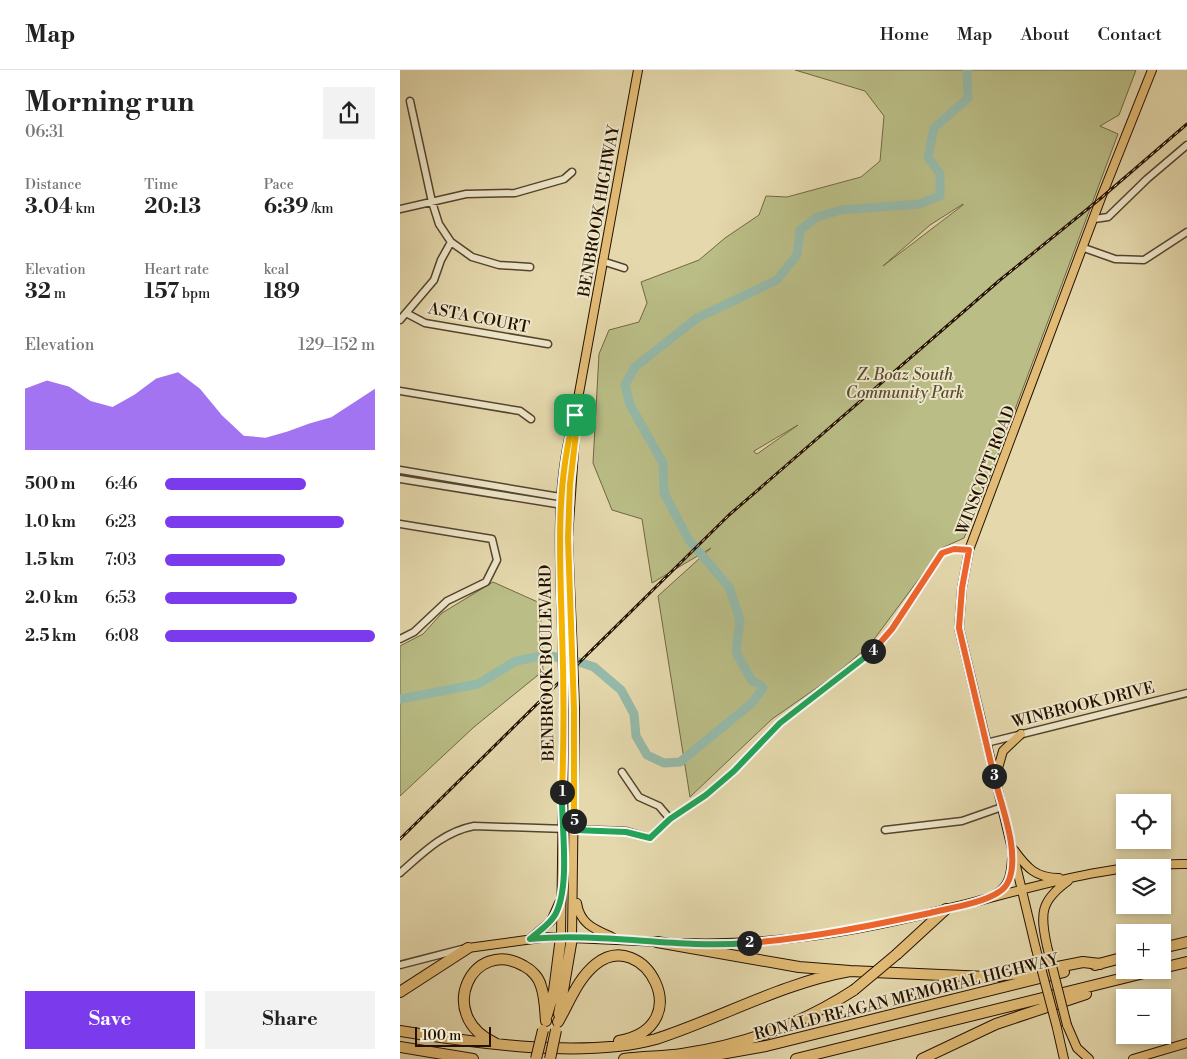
<!DOCTYPE html>
<meta charset="utf-8">
<style>
:root{--surface:#fff;--page:#f2f2f2;--text:#222;--muted:#767676;--line:#e0e0e0;--accent:#7c3aed}
body{margin:0;font-family:"Libre Bodoni",serif;background:var(--page);color:var(--text);height:100vh;display:flex;flex-direction:column;font-size:19px;white-space:nowrap}
*{box-sizing:border-box;margin:0}
p{font-size:16px;color:var(--muted)}
.icon{flex:none;width:28px;height:28px;fill:none;stroke:currentColor;stroke-width:2;stroke-linecap:round;stroke-linejoin:round}
.map{position:relative;flex:1;overflow:hidden}
.drawer{display:flex;flex-direction:column;background:var(--surface);width:400px}
.drawer>*{flex:none}
.buttons{position:absolute;left:716px;top:724px;display:grid;gap:10px}
.buttons a{display:grid;place-items:center;width:55px;height:55px;border-radius:0px;background:var(--surface);box-shadow:0 2px 8px #0003;font-size:25px}
.scale{position:absolute;left:15px;bottom:12px;width:76px;box-sizing:border-box;padding-left:5px;border:2px solid #251102;border-top:0;font-size:14px;line-height:18px;white-space:nowrap;color:#251102;-webkit-text-stroke:4px #ede6c9;paint-order:stroke}
.pin{position:absolute;display:grid;place-items:center;width:42px;height:42px;color:#fff;margin:-21px;border-radius:10px;box-shadow:0 2px 8px #0006}
.km{position:absolute;width:25px;height:25px;margin:-12px;border-radius:50%;background:#222;color:#fff;font-size:14px;line-height:25px;text-align:center}
.round{display:grid;place-items:center;flex:none;width:52px;height:52px;border-radius:0px;background:var(--page)}
.summary{display:flex;align-items:center;justify-content:space-between;height:85px;padding:0 25px}
h1{font-size:28px;font-weight:700;line-height:38px}
.figures{display:grid;grid-template-columns:repeat(3,1fr);gap:8px;height:85px;padding:5px 25px}
.figures div{display:grid;align-content:center}
.figures b{font-size:21px;font-weight:700}
.figures small{font-size:14px;font-weight:400}
.figures p{font-size:14px}
.chart{height:140px;padding:10px 25px}
.chart p{display:flex;justify-content:space-between}
.chart svg{width:100%;height:90px;margin-top:5px;fill:var(--accent);opacity:.7}
.button{display:flex;gap:10px;margin-top:auto;padding:10px 25px}
.button a{flex:1;height:58px;border-radius:0px;background:var(--accent);color:#fff;font-size:20px;font-weight:700;line-height:58px;text-align:center}
.button a+a{background:var(--page);color:var(--text)}
ul{padding:0 25px;list-style:none;font-size:16px}
li{display:grid;grid-template-columns:80px 60px 1fr;align-items:center;height:38px}
li i{height:12px;border-radius:6px;background:var(--accent)}
header{display:flex;align-items:center;gap:30px;box-sizing:border-box;height:70px;padding:0 25px;background:var(--surface);border-bottom:1px solid var(--line)}
header strong{font-size:24px}
nav{display:flex;gap:28px;margin-inline-start:auto;font-size:18px}
main{display:flex;flex:1;min-height:0}
.map>svg:first-child{display:block}
.green{fill:#babd86;stroke:#706744;fill-rule:evenodd}
.lines{fill:none;stroke-linecap:round;stroke-linejoin:round}
.river{stroke:#95baaa;stroke-width:9}
.minor-casing{stroke:#55432c;stroke-width:9}
.major-casing{stroke:#251102;stroke-width:10}
.highway-casing{stroke:#251102;stroke-width:12}
.minor{stroke:#ede6c9;stroke-width:6}
.major{stroke:#e2bc76;stroke-width:8}
.highway{stroke:#e2bc76;stroke-width:10}
.rail-casing{stroke:#251102;stroke-width:3}
.rail{stroke:#ede6c9;stroke-width:1;stroke-dasharray:4;stroke-linecap:butt}
.major-bridge-casing{stroke:#251102;stroke-width:10;stroke-linecap:butt}
.highway-bridge-casing{stroke:#251102;stroke-width:12;stroke-linecap:butt}
.major-bridge{stroke:#e2bc76;stroke-width:8}
.highway-bridge{stroke:#e2bc76;stroke-width:10}
.split-1-casing{stroke:#fff;stroke-width:10}
.split-2-casing{stroke:#fff;stroke-width:10}
.split-3-casing{stroke:#fff;stroke-width:10}
.split-4-casing{stroke:#fff;stroke-width:10}
.split-5-casing{stroke:#fff;stroke-width:10}
.split-6-casing{stroke:#fff;stroke-width:10}
.split-1{stroke:#f5b400;stroke-width:6}
.split-2{stroke:#22a559;stroke-width:6}
.split-3{stroke:#f0652b;stroke-width:6}
.split-4{stroke:#f0652b;stroke-width:6}
.split-5{stroke:#22a559;stroke-width:6}
.split-6{stroke:#f5b400;stroke-width:6}
.labels{text-anchor:middle;stroke-width:4;stroke-linejoin:round;paint-order:stroke}
.street-label{font-size:16px;fill:#251102;stroke:#ede6c9}
.park-label{font-size:16px;font-style:italic;fill:#594d30;stroke:#ede6c9}
</style>
<header>
<strong>Map</strong>
<nav><a>Home</a><a>Map</a><a>About</a><a>Contact</a></nav>
</header>
<main>
<section class="drawer">
<div class="summary"><div><h1>Morning run</h1><p>06:31</p></div><a class="round"><svg class="icon" aria-label="share" viewBox="0 0 24 24"><path d="M12 15V3M7 8l5-5 5 5M5 13v7h14v-7"/></svg></a></div>
<div class="figures">
<div><p>Distance</p><b>3.04<small> km</small></b></div>
<div><p>Time</p><b>20:13</b></div>
<div><p>Pace</p><b>6:39<small> /km</small></b></div>
</div>
<div class="figures">
<div><p>Elevation</p><b>32<small> m</small></b></div>
<div><p>Heart rate</p><b>157<small> bpm</small></b></div>
<div><p>kcal</p><b>189</b></div>
</div>
<div class="chart"><p><span>Elevation</span>129–152 m</p>
<svg viewBox="0 0 160 44" preserveAspectRatio="none"><path d="M0 44V14L10 10L20 13L30 20L40 23L50 17L60 9L70 6L80 14L90 27L100 37L110 38L120 35L130 31L140 28L150 21L160 14V44z"/></svg>
</div>
<ul>
<li><b>500 m</b>6:46<i style="width:67%"></i></li>
<li><b>1.0 km</b>6:23<i style="width:85%"></i></li>
<li><b>1.5 km</b>7:03<i style="width:57%"></i></li>
<li><b>2.0 km</b>6:53<i style="width:63%"></i></li>
<li><b>2.5 km</b>6:08<i style="width:100%"></i></li>
</ul>
<div class="button"><a>Save</a><a>Share</a></div>
</section>
<div class="map">
<svg width="787" height="989" viewBox="0 0 787 989">
<rect width="100%" height="100%" fill="#e4d8ac"/>
<filter id="stains"><feTurbulence type="fractalNoise" baseFrequency=".004" numOctaves="4"/><feColorMatrix values="0 0 0 0 .2 0 0 0 0 .09 0 0 0 0 .02 0 0 0 .5 -.17"/></filter>
<radialGradient id="worn" r=".72"><stop offset=".6" stop-color="#630" stop-opacity="0"/><stop offset="1" stop-color="#630" stop-opacity=".3"/></radialGradient>
<!-- green -->
<path class="green" d="M395,0H736L719,45L700,56L718,64L592,401L564,468L542,478L469,576L431,608L372,649L290,727L258,526L311,478L252,513L242,449L212,440L193,393L199,284L209,260L239,252L247,233L241,212L299,190L325,168L359,145L366,126L387,127L461,107L480,91L484,46L465,21ZM563,134V135L483,196L530,155ZM398,355L357,384L354,382V381Z
M93,512L140,533L143,601L74,657L0,726V576L23,564L42,543Z"/>
<g class="lines">
<!-- river -->
<path class="river" d="M0,629L78,614L116,591L146,585L176,591L194,597L221,620L234,644L236,666L247,685L264,693L280,692L352,633L363,618L361,615L352,611L336,582L340,550L329,517L289,470L264,423L263,393L230,335L225,315L235,297L297,248L377,210L397,185L400,160L417,147L441,140L519,134L540,126V104L528,87L534,58L568,28L567,0"/>
<defs>
<path id="minor" d="M10,31L32,132L39,154L51,172L72,187L99,195L130,197
M0,139L66,124L115,123L164,109L172,102
M694,149L708,147L747,109L787,75
M684,178L715,189L744,190L787,162
M202,191L224,198
M6,243L25,253L148,274
M0,250L34,210L41,190L51,172
M0,321L120,341L131,349
M0,400L166,428
M0,409L169,436
M0,454L92,469L97,490L86,512L47,531L14,562L0,569
M586,673L787,623
M222,702L239,727L259,736L270,749
M485,760L562,751L602,737
M0,803C23,783 43,762 74,756L226,761L250,768L270,749L306,725L334,701L380,653L476,578L492,559L542,483L554,479L569,480
M0,895L62,879"/>
<path id="major" d="M172,561L168,468L176,352
M162,562C160,490 154,415 175,345L238,0
M596,705L603,681L621,664
M614,780C627,798 636,808 659,808
M596,824C610,816 611,803 612,789
M177,833C180,854 194,859 212,867
M161,867L164,643
M131,868L151,851L159,833
M172,868L175,639
M284,873C373,876 460,861 546,839C625,820 705,793 787,794
M647,876C640,844 640,831 668,811
M68,878L148,867L262,872
M636,879L559,558L562,518L569,480L701,128L752,0
M667,955L677,978L689,989
M657,958L664,989
M733,989L787,973"/>
<path id="highway" d="M257,872L399,897L450,901L587,907L632,902L683,892L700,894
M762,878L787,872
M497,884L546,839
M695,895L725,887
M762,898L787,892
M0,922L68,878
M159,944L172,868
M147,945L154,921L161,867
M158,952C169,933 178,908 196,894C243,856 300,956 219,971
M0,961C75,973 183,989 256,969C321,948 382,913 450,901
M95,973C34,945 73,866 124,896C132,900 139,908 141,916C145,927 145,940 146,951
M0,977L73,989
M224,989C243,986 263,987 282,984C343,975 402,954 454,920
M293,989L366,976L664,902
M396,989L756,900
M522,989L596,954L686,924"/>
</defs>
<!-- minor casing -->
<use href="#minor" class="minor-casing"/>
<!-- major casing -->
<use href="#major" class="major-casing"/>
<!-- highway casing -->
<use href="#highway" class="highway-casing"/>
<!-- minor -->
<use href="#minor" class="minor"/>
<!-- major -->
<use href="#major" class="major"/>
<!-- highway -->
<use href="#highway" class="highway"/>
<defs>
<path id="rail" d="M0,769L329,445L600,210L701,128L787,54"/>
</defs>
<!-- rail casing -->
<use href="#rail" class="rail-casing"/>
<!-- rail -->
<use href="#rail" class="rail"/>
<defs>
<path id="major-bridge" d="M172,561L175,639
M162,562L164,643
M647,876L667,955
M636,879L657,958"/>
<path id="highway-bridge" d="M454,920L497,884
M136,989L143,960
M150,989L156,960"/>
</defs>
<!-- major-bridge casing -->
<use href="#major-bridge" class="major-bridge-casing"/>
<!-- highway-bridge casing -->
<use href="#highway-bridge" class="highway-bridge-casing"/>
<!-- major-bridge -->
<use href="#major-bridge" class="major-bridge"/>
<!-- highway-bridge -->
<use href="#highway-bridge" class="highway-bridge"/>
</g>
<g class="lines">
<defs>
<path id="split-1" d="M162,722C164,668 164,615 162,561C160,489 155,415 175,345"/>
<path id="split-2" d="M162,722C161,754 171,817 155,845C149,855 139,861 130,869C203,862 276,879 349,873"/>
<path id="split-3" d="M349,873C411,868 470,856 530,843C550,838 583,833 599,822C604,819 607,815 609,810C620,782 601,735 594,706"/>
<path id="split-4" d="M473,581L492,559L542,483L554,479L569,480L562,518L559,558L594,706"/>
<path id="split-5" d="M174,751V760L226,762L250,768L270,749L306,725L334,701L380,653L473,581"/>
<path id="split-6" d="M174,751V639L168,468L170,414L176,363L175,345"/>
</defs>
<!-- split-1 casing -->
<use href="#split-1" class="split-1-casing"/>
<!-- split-2 casing -->
<use href="#split-2" class="split-2-casing"/>
<!-- split-3 casing -->
<use href="#split-3" class="split-3-casing"/>
<!-- split-4 casing -->
<use href="#split-4" class="split-4-casing"/>
<!-- split-5 casing -->
<use href="#split-5" class="split-5-casing"/>
<!-- split-6 casing -->
<use href="#split-6" class="split-6-casing"/>
<!-- split-1 -->
<use href="#split-1" class="split-1"/>
<!-- split-2 -->
<use href="#split-2" class="split-2"/>
<!-- split-3 -->
<use href="#split-3" class="split-3"/>
<!-- split-4 -->
<use href="#split-4" class="split-4"/>
<!-- split-5 -->
<use href="#split-5" class="split-5"/>
<!-- split-6 -->
<use href="#split-6" class="split-6"/>
</g>
<g class="labels">
<!-- street labels -->
<g class="street-label">
<text transform="translate(198 141) rotate(-80)" y="6">BENBROOK HIGHWAY</text>
<text transform="translate(79 247) rotate(11)" y="6">ASTA COURT</text>
<text transform="translate(585 400) rotate(-69)" y="6">WINSCOTT ROAD</text>
<text transform="translate(146 593) rotate(-91)" y="6">BENBROOK BOULEVARD</text>
<text transform="translate(683 634) rotate(-14)" y="6">WINBROOK DRIVE</text>
<text transform="translate(506 926) rotate(-14)" y="6">RONALD REAGAN MEMORIAL HIGHWAY</text>
</g>
<!-- park labels -->
<g class="park-label">
<text x="505" y="310">Z. Boaz South<tspan x="505" dy="18">Community Park</tspan></text>
</g>
</g>
<rect width="100%" height="100%" filter="url(#stains)"/>
<rect width="100%" height="100%" fill="url(#worn)"/>
</svg>
<div class="buttons">
<a><svg class="icon" aria-label="locate" viewBox="0 0 24 24"><circle cx="12" cy="12" r="6"/><path d="M12 2v4M12 18v4M2 12h4M18 12h4"/></svg></a>
<a><svg class="icon" aria-label="layers" viewBox="0 0 24 24"><path d="M12 4l9 5-9 5-9-5zM3 14l9 5 9-5"/></svg></a>
<a>+</a>
<a>−</a>
</div>
<div class="scale">100 m</div>
<div class="pin" style="left:175px;top:345px;background:#1e9e55"><svg class="icon" aria-label="arrive" viewBox="0 0 24 24"><path d="M6 21V4h12l-3 4 3 4H6"/></svg></div>
<b class="km" style="left:162px;top:722px">1</b>
<b class="km" style="left:349px;top:873px">2</b>
<b class="km" style="left:594px;top:706px">3</b>
<b class="km" style="left:473px;top:581px">4</b>
<b class="km" style="left:174px;top:751px">5</b>
</div>
</main>
